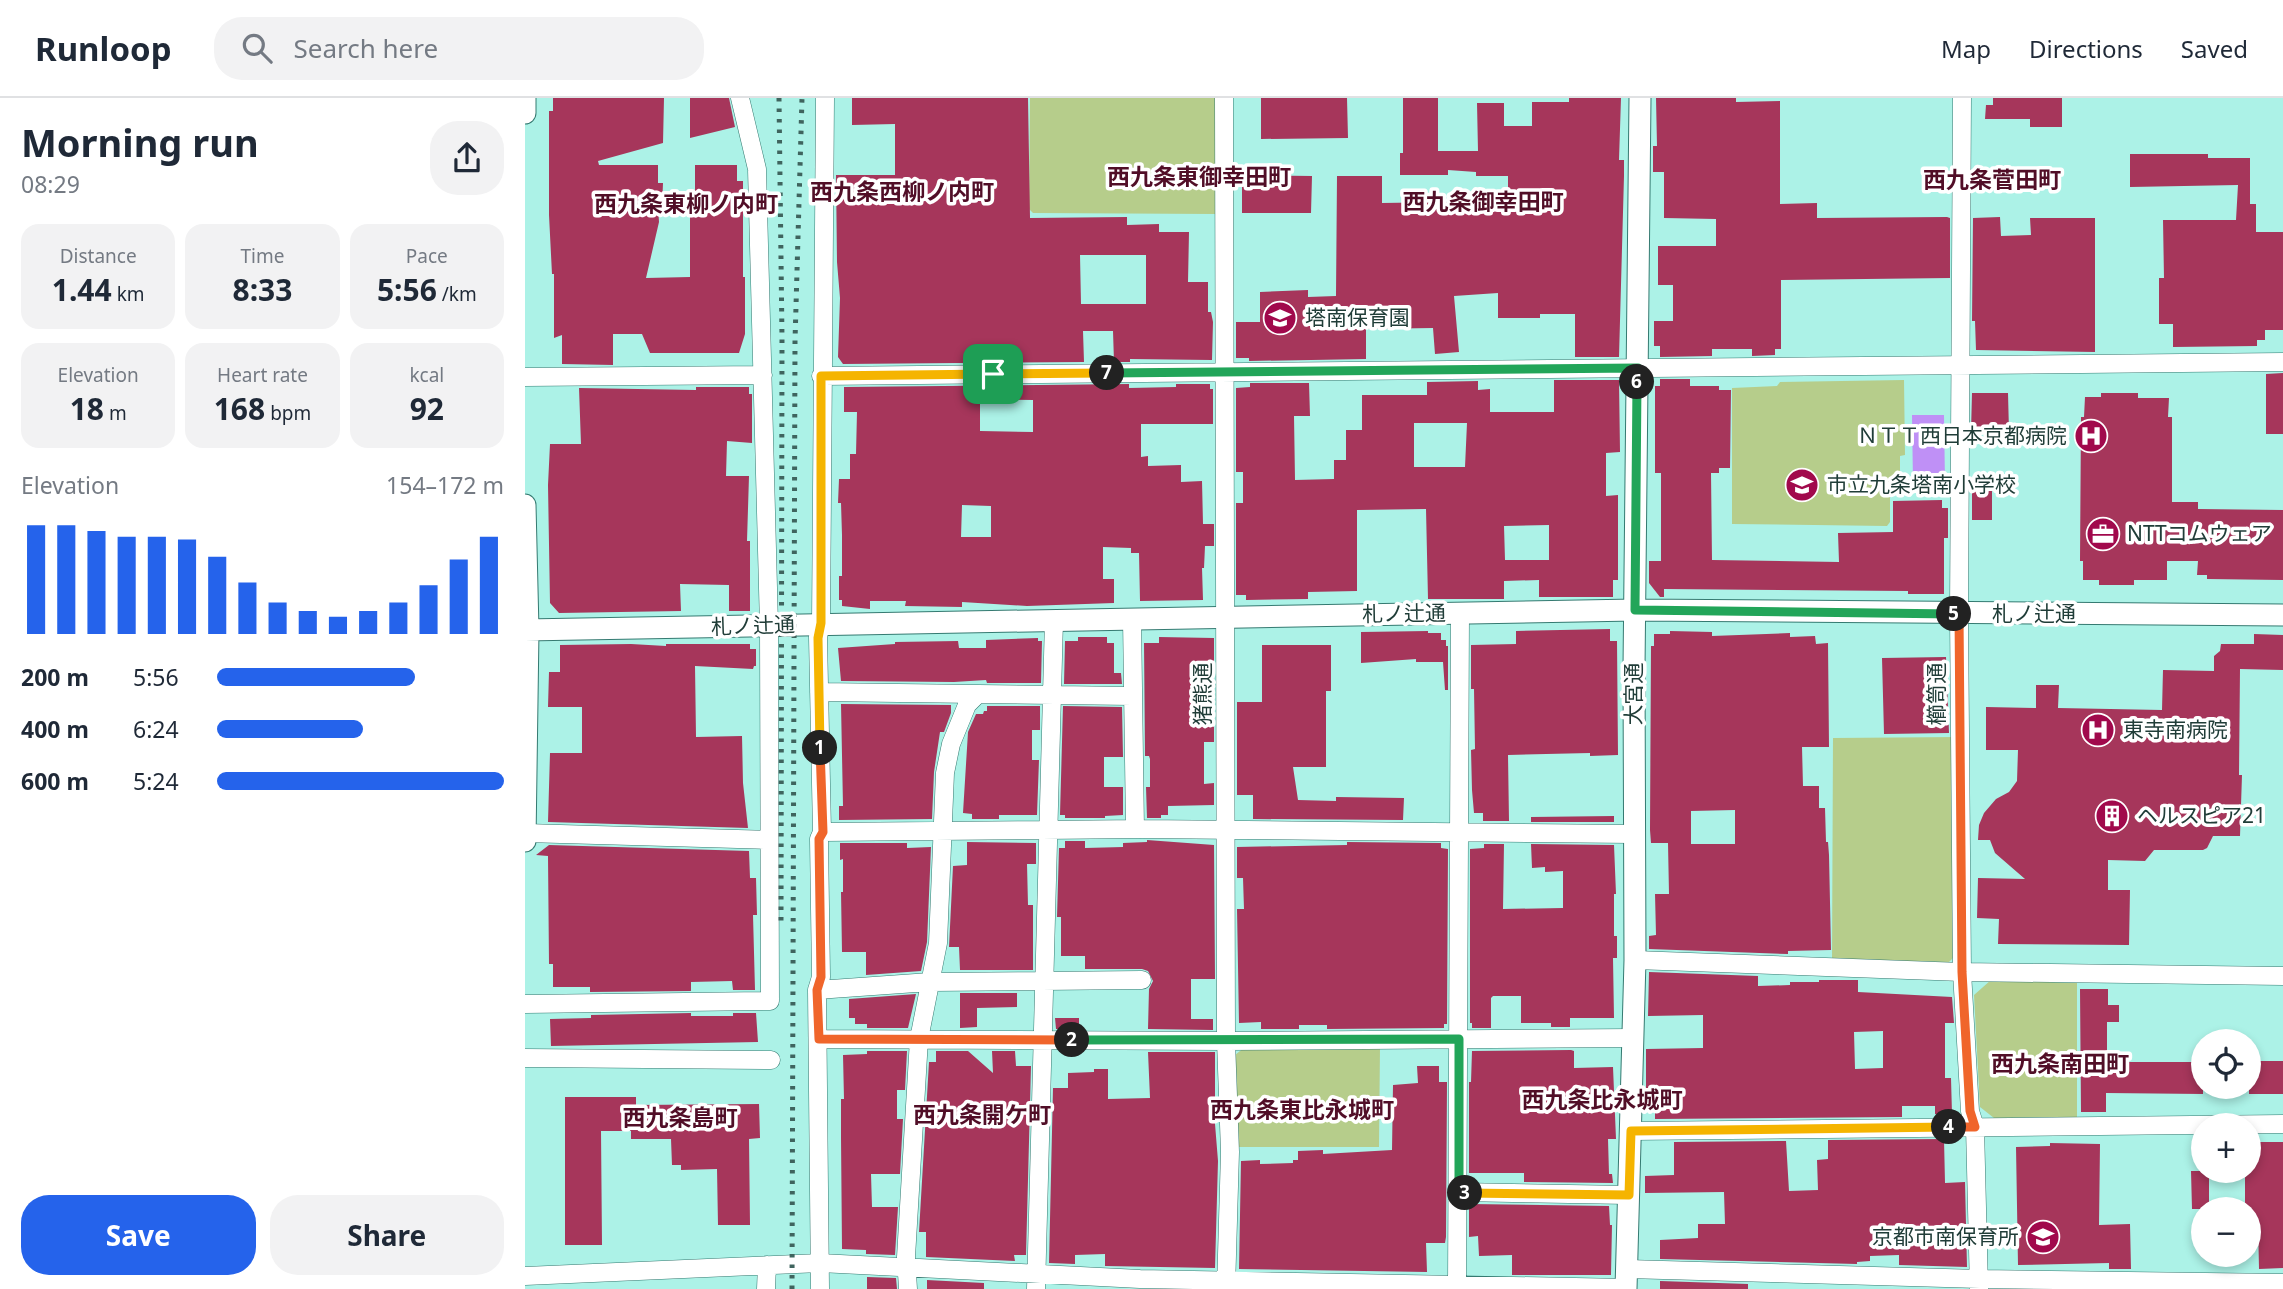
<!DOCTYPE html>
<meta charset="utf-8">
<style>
:root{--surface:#fff;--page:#f2f2f3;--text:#1f2937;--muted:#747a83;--line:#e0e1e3;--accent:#2563eb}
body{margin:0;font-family:"Noto Sans","Noto Sans JP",sans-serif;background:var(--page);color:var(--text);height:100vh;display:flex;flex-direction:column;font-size:26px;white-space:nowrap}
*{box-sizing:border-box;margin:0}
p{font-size:23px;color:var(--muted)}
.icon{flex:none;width:38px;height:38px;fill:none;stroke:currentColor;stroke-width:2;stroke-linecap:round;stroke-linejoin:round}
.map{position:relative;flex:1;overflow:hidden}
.panel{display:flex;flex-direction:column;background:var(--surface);width:525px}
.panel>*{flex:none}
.fabs{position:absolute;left:1666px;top:931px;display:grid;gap:14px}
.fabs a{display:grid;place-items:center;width:70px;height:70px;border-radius:50%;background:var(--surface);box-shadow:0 4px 10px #0003;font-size:35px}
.pin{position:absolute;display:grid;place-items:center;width:60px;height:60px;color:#fff;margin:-30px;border-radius:14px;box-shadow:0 4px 10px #0006}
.km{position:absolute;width:35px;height:35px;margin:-18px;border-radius:50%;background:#222;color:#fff;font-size:19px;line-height:35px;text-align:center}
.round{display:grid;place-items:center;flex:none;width:74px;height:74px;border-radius:28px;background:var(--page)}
.head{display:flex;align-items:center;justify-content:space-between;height:119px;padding:0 21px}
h1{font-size:38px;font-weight:700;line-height:52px}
.metrics{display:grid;grid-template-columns:repeat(3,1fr);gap:10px;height:119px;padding:7px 21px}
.metrics div{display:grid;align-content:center;border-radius:18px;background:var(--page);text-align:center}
.metrics b{font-size:30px;font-weight:700}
.metrics small{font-size:19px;font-weight:400}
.metrics p{font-size:19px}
.chart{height:196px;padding:14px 21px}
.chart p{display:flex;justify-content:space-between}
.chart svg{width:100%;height:126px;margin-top:7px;stroke:var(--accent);stroke-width:6}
.button{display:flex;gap:14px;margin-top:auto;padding:14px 21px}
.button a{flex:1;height:80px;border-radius:28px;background:var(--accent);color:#fff;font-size:28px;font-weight:700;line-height:80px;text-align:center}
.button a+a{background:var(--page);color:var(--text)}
ul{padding:0 21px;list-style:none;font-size:23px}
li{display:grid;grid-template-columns:112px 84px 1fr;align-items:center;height:52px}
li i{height:18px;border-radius:9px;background:var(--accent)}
header{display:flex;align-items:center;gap:42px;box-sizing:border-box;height:98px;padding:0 35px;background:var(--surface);border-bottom:2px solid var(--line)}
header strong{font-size:33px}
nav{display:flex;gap:38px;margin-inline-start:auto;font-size:24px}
.search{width:490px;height:63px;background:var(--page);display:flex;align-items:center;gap:18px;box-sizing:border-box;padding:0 24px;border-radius:28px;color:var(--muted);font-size:26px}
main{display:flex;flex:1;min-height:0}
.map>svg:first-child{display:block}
.green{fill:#b6cd8b}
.water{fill:#bf90f6}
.building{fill:#a6365b;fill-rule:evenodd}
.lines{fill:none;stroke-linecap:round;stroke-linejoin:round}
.minor-casing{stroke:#357a71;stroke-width:19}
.tertiary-casing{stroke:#357a71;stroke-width:23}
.minor{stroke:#fff;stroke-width:18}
.tertiary{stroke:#fff;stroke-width:21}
.rail{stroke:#3f645e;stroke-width:5;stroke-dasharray:3.5 7;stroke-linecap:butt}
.split-1-casing{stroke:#fff;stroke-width:14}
.split-2-casing{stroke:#fff;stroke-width:14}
.split-3-casing{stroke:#fff;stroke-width:14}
.split-4-casing{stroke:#fff;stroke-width:14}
.split-5-casing{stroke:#fff;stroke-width:14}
.split-6-casing{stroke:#fff;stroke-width:14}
.split-7-casing{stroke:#fff;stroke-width:14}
.split-8-casing{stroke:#fff;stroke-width:14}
.split-1{stroke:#f5b400;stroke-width:9}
.split-2{stroke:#f0652b;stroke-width:9}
.split-3{stroke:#22a559;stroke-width:9}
.split-4{stroke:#f5b400;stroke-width:9}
.split-5{stroke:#f0652b;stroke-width:9}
.split-6{stroke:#22a559;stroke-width:9}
.split-7{stroke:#22a559;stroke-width:9}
.split-8{stroke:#f5b400;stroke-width:9}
.labels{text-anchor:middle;stroke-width:7;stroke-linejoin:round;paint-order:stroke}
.poi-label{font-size:21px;fill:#203d38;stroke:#fff;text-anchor:start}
.street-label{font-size:21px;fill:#203d38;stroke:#fff}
.neighbourhood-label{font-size:23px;font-weight:bold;fill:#510e27;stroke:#fff}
</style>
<header>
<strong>Runloop</strong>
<div class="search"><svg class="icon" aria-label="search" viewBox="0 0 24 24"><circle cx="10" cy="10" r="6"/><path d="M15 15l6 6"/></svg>Search here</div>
<nav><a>Map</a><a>Directions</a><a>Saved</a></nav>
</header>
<main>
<section class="panel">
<div class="head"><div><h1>Morning run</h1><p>08:29</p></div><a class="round"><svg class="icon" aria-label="share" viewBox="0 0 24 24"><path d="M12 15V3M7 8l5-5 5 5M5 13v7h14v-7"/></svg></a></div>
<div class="metrics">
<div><p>Distance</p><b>1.44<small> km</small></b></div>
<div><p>Time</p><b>8:33</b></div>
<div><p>Pace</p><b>5:56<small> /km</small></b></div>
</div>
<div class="metrics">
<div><p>Elevation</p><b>18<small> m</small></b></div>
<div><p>Heart rate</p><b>168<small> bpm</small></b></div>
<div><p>kcal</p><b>92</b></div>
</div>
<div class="chart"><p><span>Elevation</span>154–172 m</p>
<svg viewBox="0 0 160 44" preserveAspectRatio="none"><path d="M5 44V6M15 44V6M25 44V8M35 44V10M45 44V10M55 44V11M65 44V17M75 44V26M85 44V33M95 44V36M105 44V38M115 44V36M125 44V33M135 44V27M145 44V18M155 44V10"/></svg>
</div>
<ul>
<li><b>200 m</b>5:56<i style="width:69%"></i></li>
<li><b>400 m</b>6:24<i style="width:51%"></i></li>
<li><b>600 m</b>5:24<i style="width:100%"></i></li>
</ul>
<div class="button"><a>Save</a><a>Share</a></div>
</section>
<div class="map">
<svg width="1758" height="1191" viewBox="0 0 1758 1191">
<rect width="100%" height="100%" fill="#acf2e7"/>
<!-- green -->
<path class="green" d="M505,0H692L693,113L690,116L508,115L504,111Z
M1379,282L1380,357L1375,358V394L1365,399V424L1362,428L1207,426V290L1252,288L1255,284Z
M1432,639L1429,859L1424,864L1307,862L1308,640Z
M1466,882L1552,885V1019L1469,1020L1455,1009L1449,897Z
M720,949H855L854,1049H710V957Z"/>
<!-- water -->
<path class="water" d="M1387,317H1419L1420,386H1388Z"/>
<!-- building -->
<path class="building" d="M28,0H139L138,45L73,63L74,67H133V85H138L137,109H133L134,124L121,180L165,179V104H170V67H212V83H218V179H220V236L214,255H125L117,236H88V267L37,266V237L29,240V176H27L24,117V13H28Z
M165,0H204L210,29L165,40Z
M327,0H503L505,120L602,119V127L634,126V134H664L663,184H683V214H686L688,224L687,262L605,261V264H589L588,233H558L559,264L318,266L313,259L315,200L312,164L311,77H370V26L327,27ZM555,157H621V206H556Z
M736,0H822L823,40L736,41Z
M878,0H913V53H953L952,5H979V28H1007V4H1044V0H1096L1094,62H1099V78L1094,259H1050V216H1015V220H973V195L929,198L934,254L910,256L908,230L841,231V261L724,263V260H711V224H735V194L783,192V199L811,198L812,78H857V105L922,104V111L983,110V78H951V74L923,72V77H875V55H878Z
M1131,0H1211V4L1255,3V106L1292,105V120L1422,119L1425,120V180L1256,182V251H1250V257L1227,258V251H1187V258L1135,259V248H1129V223H1148V187H1133V148H1191V121L1139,120V74H1128V48H1132Z
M1468,0H1537V29H1505V21H1460L1461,7H1468Z
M1605,56H1683V60H1725V106H1731V134H1758V232H1740V242H1732V248L1648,249V226H1634V180H1639L1638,122H1711L1713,87L1605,89Z
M717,77L787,78L786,115H717Z
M1475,119L1476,138L1506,137L1505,120H1570V254L1451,252L1450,223H1447L1448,120Z
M1758,275V336H1741V276Z
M1135,281H1165V288H1194V292H1206L1205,370H1194V375H1186L1187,462L1314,464L1313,435L1368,434V403L1417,402V410H1423V440H1419V496H1383V493L1139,491V499H1135L1124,485V463H1136V375H1130V288H1135Z
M1029,282H1094L1095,354L1081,355V398L1093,397V482H1088V499H1014V482L979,483V501H903L901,411L832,412V493L783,494V501L721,502V497H711V405H718V374H711V290L725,289V285H784L785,318H769L770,382L809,381V362H821V332H837V297H902V284L953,283V292L965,291V314H1029ZM889,325H942L940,369H889ZM1024,427V462H980L979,428Z
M604,286V290L651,289V286H685V291H688V326H616V359L623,358V368L656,367V384L677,383L678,426H689V448H680L679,470H677L678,502L615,503L614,455H606V450L578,449V481H589V505L502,508L437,504V509L380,508L381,503H345V511L317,508V502H314V478H317V437L316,405H313L314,381H325V356H331L332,314H319V289ZM455,301L508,302V334L455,333ZM437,407L466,408V439H436Z
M171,289H224V296H227V345L202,343L201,378H224L222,443H225V513H204V487L155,486L156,513L34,515L25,505L23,387L25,346H56L54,290L171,292Z
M1447,295H1483L1484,334H1446Z
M1576,295H1613V300H1644L1643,319H1647V404H1673V411L1758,412V482L1682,481V477H1672L1673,463H1642V482H1609V487H1574V482H1558V463H1555L1556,319H1559L1560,299H1576Z
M1447,384H1467V422H1447Z
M1085,531V543H1092L1093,657L1065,658V655L983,657L984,723H958V715H949L947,692L946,652L950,651L949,591H946V547L991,546V533Z
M903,533V535H916V542H921V548H923V592H920L918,564H891V561L836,565V534Z
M1145,533L1187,534V538L1265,535V539L1290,538L1291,546L1303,545L1304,649H1277L1278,688H1294V710H1300L1301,744H1303L1304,757L1306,852L1263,853V856L1124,851V838L1131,837L1130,796H1144L1143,745H1126L1125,732L1126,548H1129V536H1145ZM1210,712V746H1166V713Z
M1729,536L1758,537V572L1715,571L1714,677H1717L1715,738H1688L1682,750L1678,752H1629L1620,763L1583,762V792H1605L1604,847L1473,846L1474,821L1452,820L1453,780L1500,781L1470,755L1465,742H1453L1454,727L1459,715L1471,701L1484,694L1492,683L1493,652H1461V609L1511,610V587H1534L1533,610L1637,612L1638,572L1689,573V558L1695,553L1696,546H1729Z
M553,539H582V545H589V575H596L597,586H539L540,543H553Z
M634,539L689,540V644H679V686L689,685V707L643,708V717H636V720H622L621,689H625V661L624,658H620L619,545H634Z
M513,540V543H517L516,585H462L461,582L429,584L316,583L313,550L370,546V544L433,543L434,550H461V542Z
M106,546L141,548V546H225V551H231V568H229L228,571L170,568L171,639L217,638L218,685L223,730L23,724L25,655H57V609H23L24,574H35V547Z
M737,547H806V593H801V669H768L773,702L811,703V699L879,700L878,722L728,721V697H712V604H737Z
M1421,559L1424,635L1359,636L1357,560Z
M316,606L426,607V615L419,634H415L409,674L407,721L314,722V708H318Z
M462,608H515V632H507V662H514L512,717H474V721H447V716L438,715L443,634L451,616H458L459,613H462Z
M538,608L597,609L598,659H579V689H598V717L580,718V720H540V717H535Z
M1089,718V724H1006V719Z
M622,742L689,747L690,881H666V921H688V932L623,931L624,891L628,883L623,873L617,871H560V858H536V819H532L534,750H540V743H560V750L598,749V745L622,744Z
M442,744L511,745V766H502L503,807H508V872H435L434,849H424L428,768L442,767Z
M822,744L916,745V750L923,751L922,926H919V930L802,931V927H774V931H736V924L714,925L712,811H719L718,780H712V749L822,747Z
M315,745H382V750L406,749L402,844L396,873L341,877V854H317L316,794H318V761L315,762Z
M959,746H979L978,811L1038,810V773L1020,774V769L1007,770L1006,746L1089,747L1091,796H1089V838H1092V860H1088L1089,920H1045V929H1026V925H996V898H968L966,900V930H947V925H945V751L959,750Z
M24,747L224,753L225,780H231L232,817H228L230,892H208L207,883L166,884V893L65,894V889H28V866H24L23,758L11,757Z
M1124,874L1233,878V888L1265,887V884H1294V882H1333V894L1427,899L1429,925H1420V980H1426L1427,1016H1410V1008H1377V1019L1130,1021V1014H1121V951L1178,950V917L1123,918ZM1358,933V970L1330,971L1329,934Z
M1555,891H1583V907H1594V924H1582V964H1678V996L1581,995V1014H1556Z
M435,895H492V909L452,910V929L435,930Z
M391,896L383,930H342V926H330V920H324V901Z
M166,915V918H208V915H231L233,944L26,948L25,921L66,920V917Z
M530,920H554V931H531Z
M1046,952L1049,953V970L1088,969L1091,1041H1083L1084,1076H1087L1088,1085L999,1084V1075H944V984H946L947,953Z
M342,953H382L380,992H372V1021H378L375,1076H346L347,1109H373L370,1157L341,1156V1152L317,1151L316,1039V1001H319L318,957L342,956Z
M411,953H443L468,975L467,953H490L491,968H506L501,1157H489L490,1163L401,1159V1134H394L404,964H411Z
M623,954H690V1026L693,1063L690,1170L580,1168V1156L550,1157V1166L524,1165L528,990H543V975L569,974V971H583V1001L625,1000Z
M1724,963H1758V996H1724Z
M892,968H914V984H922L921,1139L920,1145H901L902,1174L714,1171L716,1063L735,1062V1066L768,1065V1062H773V1053L798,1052V1056L867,1052L868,987L893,985Z
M40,999H111V1007L234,1006L235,1040L224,1041L225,1127H193L192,1071L156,1072V1067H147L146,1041H106V1033H76L77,1147H40Z
M1419,1041L1420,1085L1440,1084L1442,1169L1374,1167V1157L1345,1158V1163L1332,1164V1166L1135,1161V1142L1173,1140V1126H1200L1199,1094L1120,1095V1078L1149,1077V1044L1261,1043L1264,1093L1293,1092L1292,1062L1303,1061V1042Z
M1724,1044H1758V1170L1734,1171L1733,1125H1724V1111H1720V1073H1724Z
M1525,1045L1575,1046L1574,1127L1605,1126L1606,1171H1584V1165L1493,1167L1491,1049L1525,1048Z
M1666,1073H1684V1111H1667Z
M944,1106L1084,1108L1085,1127H1087L1086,1177H987V1157L954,1158L953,1138L944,1139Z
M342,1179L371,1180L372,1191H342Z
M402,1182L459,1185V1191H402Z
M1135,1183L1223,1186V1191H1135Z"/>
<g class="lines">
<defs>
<path id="minor" d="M699,0L701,943L705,1054L701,1191
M1437,0L1434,516L1437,874L1445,1013L1450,1029L1454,1191
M296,278L1758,264
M0,279L238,277
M607,520L610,731
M294,594L607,598
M297,734L617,731L1108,736
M0,735L244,742
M1110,862L1437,874L1758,878
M292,892L405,884L617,882
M0,906L245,903L244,528L232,71L215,0
M294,941L701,943L1108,940
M0,960L246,962
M1106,1033L1758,1026
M934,1094L1104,1097
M1102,1171L1455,1181L1758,1185
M0,1178L295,1165L615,1181L1101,1190
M241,1191L242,1167
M295,1191L292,892L296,879L294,741L297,734L293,539L296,525L300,0
M383,1191L381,1159L394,941L413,845L420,675L426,646L442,607L453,596
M511,1191L529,522
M932,1191L935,514"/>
<path id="tertiary" d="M0,15V0
M0,407L3,532L0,743
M0,532L1110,512L1758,517
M1101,1191L1110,862L1109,571L1115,0"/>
</defs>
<!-- minor casing -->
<use href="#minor" class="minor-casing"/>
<!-- tertiary casing -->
<use href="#tertiary" class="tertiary-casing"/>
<!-- minor -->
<use href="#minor" class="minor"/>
<!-- tertiary -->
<use href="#tertiary" class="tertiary"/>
<!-- rail -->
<path class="rail" d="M254,0L257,241L256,824
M267,1191L270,243L277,0"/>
</g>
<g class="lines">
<defs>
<path id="split-1" d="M295,650L293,540L296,525V278L468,276"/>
<path id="split-2" d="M295,650L298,734L294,741L296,879L292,892L294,941L547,942"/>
<path id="split-3" d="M547,942L934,941V1094L940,1095"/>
<path id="split-4" d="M940,1095L1104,1097L1106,1033L1424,1029"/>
<path id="split-5" d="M1424,1029H1450L1445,1013L1437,874L1434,516H1429"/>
<path id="split-6" d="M1112,284L1110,512L1429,516"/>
<path id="split-7" d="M582,275L1113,270L1112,284"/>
<path id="split-8" d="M468,276L582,275"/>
</defs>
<!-- split-1 casing -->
<use href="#split-1" class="split-1-casing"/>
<!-- split-2 casing -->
<use href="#split-2" class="split-2-casing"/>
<!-- split-3 casing -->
<use href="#split-3" class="split-3-casing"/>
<!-- split-4 casing -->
<use href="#split-4" class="split-4-casing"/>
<!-- split-5 casing -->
<use href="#split-5" class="split-5-casing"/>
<!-- split-6 casing -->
<use href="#split-6" class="split-6-casing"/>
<!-- split-7 casing -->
<use href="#split-7" class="split-7-casing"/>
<!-- split-8 casing -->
<use href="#split-8" class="split-8-casing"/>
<!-- split-1 -->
<use href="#split-1" class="split-1"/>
<!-- split-2 -->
<use href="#split-2" class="split-2"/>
<!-- split-3 -->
<use href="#split-3" class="split-3"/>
<!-- split-4 -->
<use href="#split-4" class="split-4"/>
<!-- split-5 -->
<use href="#split-5" class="split-5"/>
<!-- split-6 -->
<use href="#split-6" class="split-6"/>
<!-- split-7 -->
<use href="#split-7" class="split-7"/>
<!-- split-8 -->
<use href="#split-8" class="split-8"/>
</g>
<!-- icons -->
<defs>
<symbol id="school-disc" viewBox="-11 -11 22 22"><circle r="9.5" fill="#a1094c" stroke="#fff"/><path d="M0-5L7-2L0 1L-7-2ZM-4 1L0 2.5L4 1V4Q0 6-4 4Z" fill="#fff"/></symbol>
<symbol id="hospital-disc" viewBox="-11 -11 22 22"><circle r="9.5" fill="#a1094c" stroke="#fff"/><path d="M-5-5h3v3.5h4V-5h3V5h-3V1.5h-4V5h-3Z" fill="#fff"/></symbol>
<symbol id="office-disc" viewBox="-11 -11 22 22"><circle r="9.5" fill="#a1094c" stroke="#fff"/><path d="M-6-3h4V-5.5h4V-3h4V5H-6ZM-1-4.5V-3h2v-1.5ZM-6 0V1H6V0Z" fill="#fff"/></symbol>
<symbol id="building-disc" viewBox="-11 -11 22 22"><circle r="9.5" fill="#a1094c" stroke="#fff"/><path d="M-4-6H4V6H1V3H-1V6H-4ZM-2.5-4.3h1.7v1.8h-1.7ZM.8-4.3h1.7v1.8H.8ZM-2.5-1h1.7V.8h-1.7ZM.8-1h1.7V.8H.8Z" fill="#fff"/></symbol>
</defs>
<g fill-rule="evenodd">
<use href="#school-disc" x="736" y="201" width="38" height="38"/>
<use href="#hospital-disc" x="1547" y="319" width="38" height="38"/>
<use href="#school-disc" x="1258" y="368" width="38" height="38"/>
<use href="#office-disc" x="1559" y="417" width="38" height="38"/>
<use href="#hospital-disc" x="1554" y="613" width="38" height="38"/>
<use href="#building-disc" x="1568" y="699" width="38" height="38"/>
<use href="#school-disc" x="1499" y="1120" width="38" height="38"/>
</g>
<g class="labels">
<!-- poi labels -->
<g class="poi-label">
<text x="780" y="227">塔南保育園</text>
<text x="1542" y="345" text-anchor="end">ＮＴＴ西日本京都病院</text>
<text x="1302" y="394">市立九条塔南小学校</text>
<text x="1602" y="443">NTTコムウェア</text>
<text x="1598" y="639">東寺南病院</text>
<text x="1612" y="725">ヘルスピア21</text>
<text x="1494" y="1146" text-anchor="end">京都市南保育所</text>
</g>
<!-- street labels -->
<g class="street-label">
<text transform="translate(879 516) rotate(-1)" y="7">札ノ辻通</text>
<text x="1509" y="523">札ノ辻通</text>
<text transform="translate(228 528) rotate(-2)" y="7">札ノ辻通</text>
<text transform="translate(678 596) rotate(-90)" y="7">猪熊通</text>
<text transform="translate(1109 596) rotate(-90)" y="7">大宮通</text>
<text transform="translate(1412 596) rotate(-90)" y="7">櫛笥通</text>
</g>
<!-- neighbourhood labels -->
<g class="neighbourhood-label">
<text x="674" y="87">西九条東御幸田町</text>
<text x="1467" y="90">西九条菅田町</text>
<text x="377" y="102">西九条西柳ノ内町</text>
<text x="958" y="112">西九条御幸田町</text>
<text x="161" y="114">西九条東柳ノ内町</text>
<text x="1535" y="974">西九条南田町</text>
<text x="1077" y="1010">西九条比永城町</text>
<text x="777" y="1020">西九条東比永城町</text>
<text x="457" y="1025">西九条開ケ町</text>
<text x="155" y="1028">西九条島町</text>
</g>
</g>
</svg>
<div class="fabs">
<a><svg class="icon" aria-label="locate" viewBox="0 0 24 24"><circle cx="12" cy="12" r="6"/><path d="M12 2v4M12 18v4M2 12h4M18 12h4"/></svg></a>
<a>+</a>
<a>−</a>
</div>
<div class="pin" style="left:468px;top:276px;background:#1e9e55"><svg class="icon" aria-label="arrive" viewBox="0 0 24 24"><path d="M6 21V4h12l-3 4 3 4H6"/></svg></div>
<b class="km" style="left:295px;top:650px">1</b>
<b class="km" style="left:547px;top:942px">2</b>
<b class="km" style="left:940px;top:1095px">3</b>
<b class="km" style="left:1424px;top:1029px">4</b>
<b class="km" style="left:1429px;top:516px">5</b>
<b class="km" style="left:1112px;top:284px">6</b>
<b class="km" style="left:582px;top:275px">7</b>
</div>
</main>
